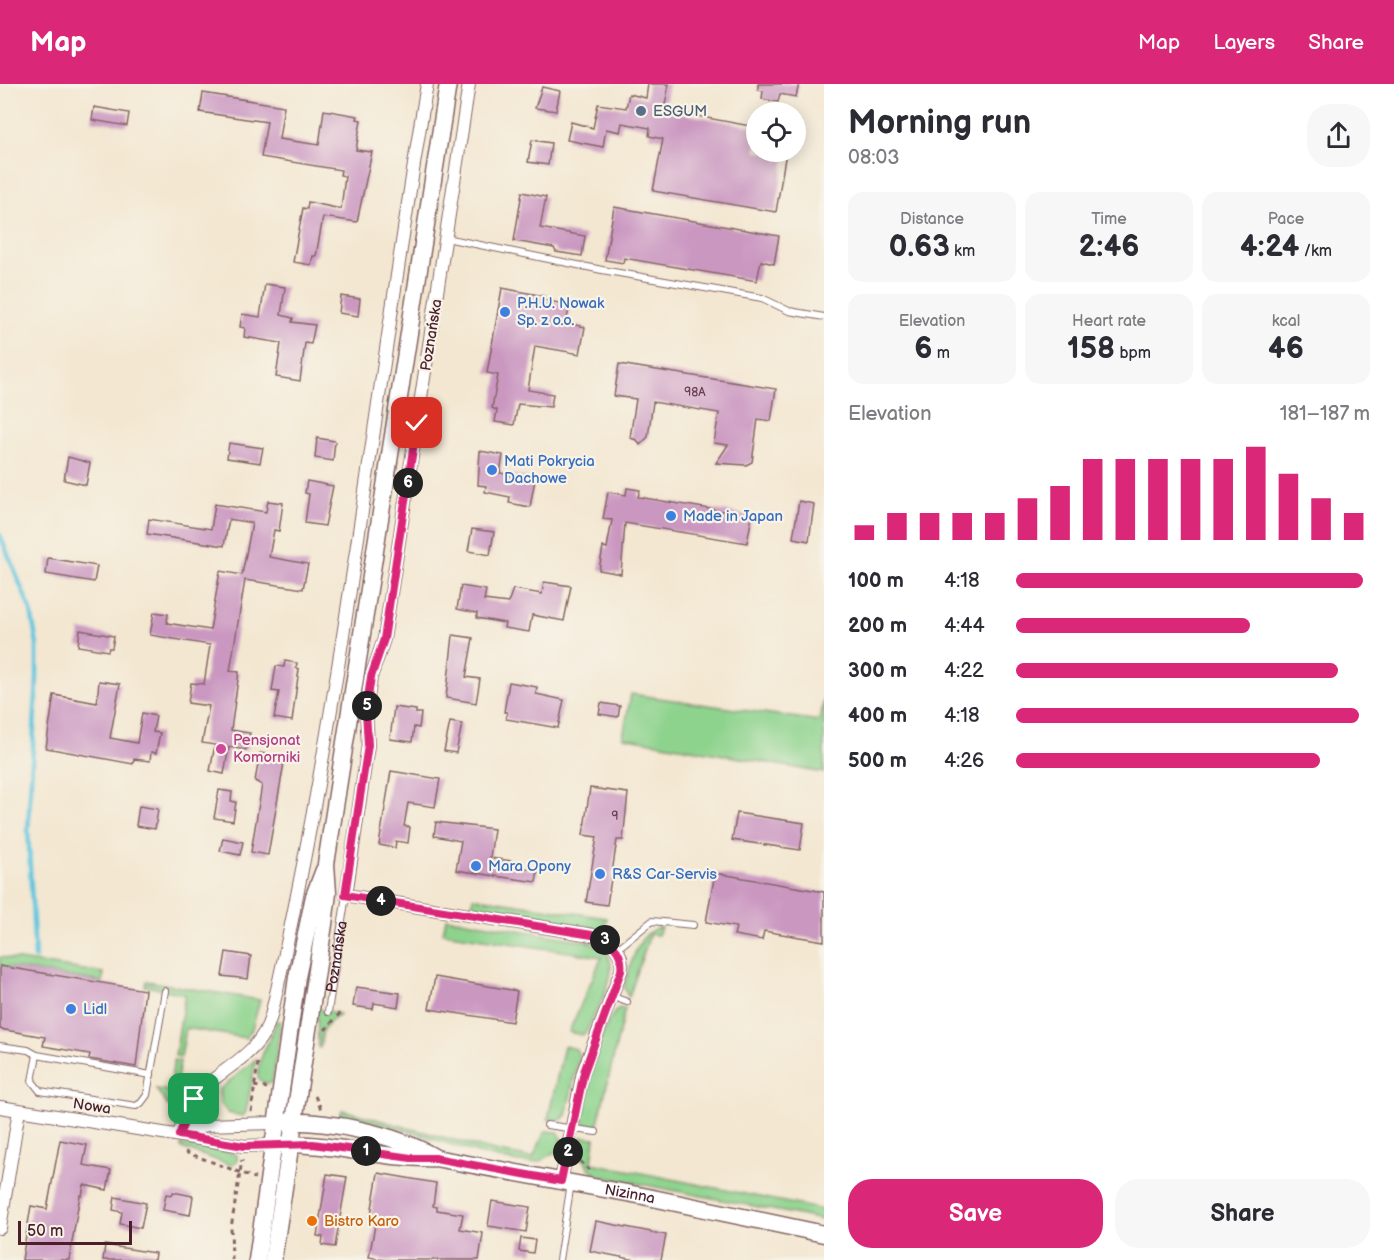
<!DOCTYPE html>
<meta charset="utf-8">
<style>
:root{--surface:#fff;--page:#f7f7f7;--text:#2b2b33;--muted:#7c7c81;--accent:#db2777}
body{margin:0;font-family:"Balsamiq Sans",sans-serif;background:var(--page);color:var(--text);height:100vh;display:flex;flex-direction:column;font-size:22px;white-space:nowrap}
*{box-sizing:border-box;margin:0}
p{font-size:20px;color:var(--muted)}
.icon{flex:none;width:33px;height:33px;fill:none;stroke:currentColor;stroke-width:2;stroke-linecap:round;stroke-linejoin:round}
.map{position:relative;flex:1;overflow:hidden}
.drawer{display:flex;flex-direction:column;background:var(--surface);width:570px}
.drawer>*{flex:none}
.buttons{position:absolute;left:746px;top:18px;display:grid;gap:12px}
.buttons a{display:grid;place-items:center;width:60px;height:60px;border-radius:50%;background:var(--surface);box-shadow:0 3px 15px #0003;font-size:30px}
.scale{position:absolute;left:18px;bottom:15px;width:114px;box-sizing:border-box;padding-left:6px;border:3px solid #4a1f2b;border-top:0;font-size:16px;line-height:21px;white-space:nowrap;color:#4a1f2b;-webkit-text-stroke:4px #f7f3e8;paint-order:stroke}
.pin{position:absolute;display:grid;place-items:center;width:51px;height:51px;color:#fff;margin:-26px;border-radius:12px;box-shadow:0 3px 9px #0006}
.km{position:absolute;width:30px;height:30px;margin:-15px;border-radius:50%;background:#222;color:#fff;font-size:16px;line-height:30px;text-align:center}
.round{display:grid;place-items:center;flex:none;width:63px;height:63px;border-radius:24px;background:var(--page)}
.head{display:flex;align-items:center;justify-content:space-between;height:102px;padding:0 24px}
h1{font-size:33px;font-weight:700;line-height:45px}
.metrics{display:grid;grid-template-columns:repeat(3,1fr);gap:9px;height:102px;padding:6px 24px}
.metrics div{display:grid;align-content:center;border-radius:15px;background:var(--page);text-align:center}
.metrics b{font-size:30px;font-weight:700}
.metrics small{font-size:16px;font-weight:400}
.metrics p{font-size:16px}
.chart{height:168px;padding:12px 24px}
.chart p{display:flex;justify-content:space-between}
.chart svg{width:100%;height:108px;margin-top:6px;stroke:var(--accent);stroke-width:6}
.cta{display:flex;gap:12px;margin-top:auto;padding:12px 24px}
.cta a{flex:1;height:69px;border-radius:24px;background:var(--accent);color:#fff;font-size:24px;font-weight:700;line-height:69px;text-align:center}
.cta a+a{background:var(--page);color:var(--text)}
ul{padding:0 24px;list-style:none;font-size:20px}
li{display:grid;grid-template-columns:96px 72px 1fr;align-items:center;height:45px}
li i{height:15px;border-radius:8px;background:var(--accent)}
header{display:flex;align-items:center;gap:36px;box-sizing:border-box;height:84px;padding:0 30px;background:var(--accent);color:#fff}
header strong{font-size:28px}
nav{display:flex;gap:33px;margin-inline-start:auto;font-size:21px}
main{display:flex;flex:1;min-height:0}
.map>svg:first-child{display:block}
.green{fill:#8dd38d;stroke:#6c795c;stroke-width:1.5}
.lines{fill:none;stroke-linecap:round;stroke-linejoin:round}
.stream{stroke:#61c6de;stroke-width:4.5}
.building{fill:#ca97c1}
.lane-casing{stroke:#856565;stroke-width:8}
.street-casing{stroke:#856565;stroke-width:14}
.secondary-casing{stroke:#856565;stroke-width:19}
.path{stroke:#856565;stroke-width:3;stroke-dasharray:4.5 4.5;stroke-linecap:butt}
.lane{stroke:#fff;stroke-width:6}
.street{stroke:#fff;stroke-width:12}
.secondary{stroke:#fff;stroke-width:16}
.route-casing{stroke:#fff;stroke-width:12}
.route{stroke:#db2777;stroke-width:8}
.service-dot{fill:#5c6f8a;stroke:#f7f3e8;stroke-width:2}
.shop-dot{fill:#3f7fe0;stroke:#f7f3e8;stroke-width:2}
.hotel-dot{fill:#d1479c;stroke:#f7f3e8;stroke-width:2}
.food-dot{fill:#e8710a;stroke:#f7f3e8;stroke-width:2}
.labels{text-anchor:middle;stroke-width:4.5;stroke-linejoin:round;paint-order:stroke}
.number-label{font-size:12px;fill:#6a3d50}
.service-label{font-size:15px;fill:#4e5e75;stroke:#f7f3e8;text-anchor:start}
.shop-label{font-size:15px;fill:#366cbe;stroke:#f7f3e8;text-anchor:start}
.street-label{font-size:15px;fill:#4a1f2b;stroke:#f7f3e8}
.hotel-label{font-size:15px;fill:#b23c85;stroke:#f7f3e8;text-anchor:start}
.food-label{font-size:15px;fill:#c56008;stroke:#f7f3e8;text-anchor:start}
</style>
<header>
<strong>Map</strong>
<nav><a>Map</a><a>Layers</a><a>Share</a></nav>
</header>
<main>
<div class="map">
<svg width="824" height="1176" viewBox="0 0 824 1176">
<rect width="100%" height="100%" fill="#f7f3e8"/>
<filter id="ink" filterUnits="userSpaceOnUse"><feTurbulence type="fractalNoise" baseFrequency=".0167" numOctaves="2"/><feDisplacementMap in="SourceGraphic" scale="12" xChannelSelector="R" yChannelSelector="G"/><feConvolveMatrix kernelMatrix="1 2 1 2 8 2 1 2 1" color-interpolation-filters="sRGB"/></filter>
<filter id="wash" filterUnits="userSpaceOnUse"><feTurbulence type="fractalNoise" baseFrequency=".008" numOctaves="4" result="noise"/><feDisplacementMap in="SourceGraphic" scale="24" xChannelSelector="R" yChannelSelector="G"/><feGaussianBlur stdDeviation="1.35" result="paint"/><feColorMatrix in="noise" values="0 0 0 0 0 0 0 0 0 0 0 0 0 0 0 0 0 1.4 0 .05"/><feComposite in="paint" operator="in"/></filter>
<g filter="url(#wash)">
<rect width="100%" height="100%" fill="#f3e7d1"/>
<!-- green -->
<path class="green" d="M631,610L819,637L824,615V689L623,653Z
M473,813L607,834L604,846L478,825L472,821Z
M446,834L586,857C635,871 599,917 587,947L582,951L569,948L602,873L443,849Z
M661,843L658,851L650,850L629,913L624,903C630,883 637,847 661,843Z
M0,873L104,889L102,898L0,882Z
M146,897L260,916L252,945L246,954L186,944L181,973L175,972L185,910L145,902Z
M620,924H625L597,1043L586,1040L582,1034C583,1011 601,934 620,924Z
M317,925L339,930L323,945L320,964L318,963Z
M276,937L281,938L272,999H264L258,994C257,972 271,958 276,937Z
M564,962L576,965L579,972L566,1031L561,1036L548,1035Z
M256,975L246,1028L243,1032L228,1029L220,1018L219,1006Z
M174,976L180,977L174,1013L168,1022L156,1005L169,1007Z
M342,1026L498,1068L533,1074L545,1047L558,1048L562,1055L557,1068C549,1069 545,1076 537,1078C509,1083 437,1055 408,1047C385,1040 363,1036 340,1032Z
M581,1053L595,1054L592,1079L824,1126V1136L600,1092L589,1084L584,1075H580L577,1059Z
M181,1061L231,1069L237,1071V1077L231,1081L181,1064Z"/>
<g class="lines">
<!-- stream -->
<path class="stream" d="M0,451L31,527L37,561V594L28,746L35,874"/>
</g>
<g id="blocks">
<!-- building -->
<path class="building" d="M648,0H669L664,26L756,43V68H786L776,128L653,107L663,55L649,52L650,44L622,39L620,48L606,45L603,63L567,56L571,38L593,44L598,20L626,24L629,10L646,14Z
M758,0H799L796,13L780,10L778,18L762,15L763,7L758,6Z
M542,3L560,7L556,27L535,24Z
M203,9L284,22L279,55L319,61L324,26L358,32L357,35L361,36L356,66L372,68L357,138L323,133L316,172H313L311,181L293,178L303,124L307,125L308,118L341,125L345,92L340,91L341,86L261,73L267,38L200,28Z
M94,23L129,29L127,42L92,36Z
M532,56L551,59L548,81L528,78Z
M522,108L546,113L540,144L585,152L582,172L556,168L554,164L514,157Z
M614,123L779,152L774,180L761,177L757,197L624,174L623,179L605,176Z
M265,200L285,203L281,231L293,234L292,238L315,241L311,260L305,259L300,297L276,293L281,259L244,253L245,244L240,243L242,230L260,233Z
M502,204L544,212L543,216L570,221L566,239L585,243L580,270L535,262L528,306L553,310L551,323L518,320L514,341L495,338L497,326L492,324L498,291L487,289Z
M341,212L360,215L358,232L339,229Z
M619,280L776,305L771,337L758,335L752,378L746,381L716,379L728,361L714,359L719,329L653,318L648,353L640,361L637,356L630,354L636,315L614,312Z
M317,354L335,357L333,377L315,374Z
M229,359L263,364L260,379L227,374Z
M480,367L503,371L500,389L535,395L530,423L509,419L510,413L485,408L486,402L478,401Z
M68,373L90,379L86,401L64,396Z
M307,397L333,402L325,442L305,439L309,410L305,409Z
M627,404L640,406L638,413L752,432L747,459L625,439L621,490L599,486L603,463L607,464L612,436L603,435L608,408L626,411Z
M268,417L283,419L279,447L274,446L269,473L308,480L303,505L245,496L230,587L239,588L231,646L250,649L246,666L229,663L224,690L210,687L215,661L202,659L209,622L188,619L191,599L204,600L210,561L150,551L154,528L168,530L167,539L210,546L220,487L242,491L252,439L229,435L224,462L147,450L149,435L211,445L215,420L266,428Z
M799,417L814,420L809,457L793,454Z
M472,445L494,448L490,471L468,467Z
M48,474L97,482L94,498L46,490Z
M544,498L571,502L564,537L532,531L529,548L504,544L505,539L477,534V529L457,525L461,502L486,506L484,516L508,519L513,505L542,510Z
M80,546L114,552L112,564H109L108,567L78,562Z
M453,551L473,554L466,593L480,595L476,619L446,614Z
M285,577L297,579L296,584L299,585L292,637L274,634L279,608L272,607L276,582L284,583Z
M99,597L120,600L110,654L137,659L142,629L156,632L153,648L160,649L156,669L151,668L150,677L134,675L133,680L46,664L54,611L97,619Z
M509,598L537,603L536,610L564,616L558,644L506,635L507,628H504Z
M601,619L620,622L618,633L599,630Z
M394,623L416,626V629H421L419,644L414,643L412,658L390,655Z
M450,638L462,640L456,669L444,667Z
M260,669L285,673L268,771L251,768L262,701L255,697Z
M391,687L440,695L435,723L408,719L404,742L410,743L408,759L396,757L395,764L379,761Z
M590,704L628,709L623,756H617L607,821L586,818L597,753L583,751Z
M219,706L232,708L231,717L236,718L233,737L214,734Z
M139,722L158,725L155,745L136,742Z
M737,729L804,739L800,766L732,756Z
M436,738L494,745L490,774L511,777L510,782L538,786L536,798L456,786L461,757L434,752Z
M223,754L243,758L240,771L220,767Z
M715,789L824,808V857L764,847L762,856L734,851L736,843L706,838Z
M226,868L251,872L248,895L222,892Z
M0,882L145,906L136,983L89,975L90,970L43,962L45,953L0,945Z
M435,893L517,907L512,938L429,925Z
M356,903L400,909L398,923L374,919L373,925L353,922Z
M60,1056L87,1061L83,1081L111,1086L107,1106L84,1101L82,1112L80,1111L69,1176H22L31,1122L47,1125Z
M378,1089L436,1099L433,1122L437,1123V1126L463,1130L460,1145L483,1149L479,1176H385L369,1173L377,1131L371,1130Z
M327,1090L347,1093L335,1163L322,1161L323,1153L317,1152Z
M173,1108L193,1112L190,1131L163,1126L166,1110L172,1111Z
M115,1113L146,1119L141,1144L120,1140L122,1128L113,1126Z
M492,1117L530,1123L526,1148L488,1142Z
M596,1137L666,1151L661,1176H636L590,1167Z
M521,1154L535,1156L533,1169L519,1167Z
M105,1161L155,1169L154,1176H103Z"/>
</g>
</g>
<g filter="url(#ink)">
<use href="#blocks" fill-opacity="0" stroke="#856565" stroke-width="1.5"/>
<g class="lines">
<defs>
<g id="lane">
<path d="M446,154L602,186L762,214L789,227L824,233"/>
<path d="M617,865L652,837L693,841"/>
<path d="M611,912L627,918"/>
<path id="s1" d="M328,928L346,811"/>
<path d="M0,962L28,966L37,971L32,997L40,1007L136,1022L141,1019L147,1011L165,907"/>
<path d="M37,971L151,991"/>
<path d="M547,1041L596,1048"/>
<path d="M559,1176L571,1099"/>
</g>
<path id="street" d="M469,0L384,555L371,593L366,627L368,661L346,811L592,851C610,856 625,867 621,887L583,988L561,1097
M0,1023L244,1062L271,1061
M180,1050L206,1041L274,1039
M179,1051C183,1039 186,1026 193,1016C217,984 260,974 271,932C342,625 375,310 427,0
M0,1144L19,1026"/>
<g id="secondary">
<path d="M283,1038C328,1036 395,1050 434,1073"/>
<path id="s2" d="M271,1061C327,1056 380,1076 435,1074L643,1112L824,1150"/>
<path d="M257,1176L297,893L314,812L324,786"/>
<path d="M273,1176L324,840L328,809L326,780L448,0"/>
</g>
</defs>
<!-- lane casing -->
<use href="#lane" class="lane-casing"/>
<!-- street casing -->
<use href="#street" class="street-casing"/>
<!-- secondary casing -->
<use href="#secondary" class="secondary-casing"/>
<!-- path -->
<path class="path" d="M325,946L342,927
M254,1002L267,1004
M315,1012L321,1025
M251,1028L258,978
M185,1068L255,1094
M580,1077L589,1086
M232,1176L231,1144L242,1076"/>
<!-- lane -->
<use href="#lane" class="lane"/>
<!-- street -->
<use href="#street" class="street"/>
<!-- secondary -->
<use href="#secondary" class="secondary"/>
</g>
</g>
<g class="lines" filter="url(#ink)">
<defs>
<path id="route" d="M194,1015L179,1051L244,1062L313,1060L411,1074H435L561,1097L584,988L621,887C624,867 610,856 592,851L345,811L368,661L366,627L371,593L384,555L417,339"/>
</defs>
<!-- route casing -->
<use href="#route" class="route-casing"/>
<!-- route -->
<use href="#route" class="route"/>
</g>
<!-- markers -->
<circle class="service-dot" cx="641" cy="27" r="6"/>
<g class="shop-dot">
<circle cx="505" cy="228" r="6"/>
<circle cx="492" cy="386" r="6"/>
<circle cx="671" cy="432" r="6"/>
<circle cx="476" cy="782" r="6"/>
<circle cx="600" cy="790" r="6"/>
<circle cx="71" cy="925" r="6"/>
</g>
<circle class="hotel-dot" cx="221" cy="665" r="6"/>
<circle class="food-dot" cx="312" cy="1137" r="6"/>
<g class="labels">
<!-- number labels -->
<g class="number-label">
<text x="695" y="312">98A</text>
<text x="615" y="736">9</text>
</g>
<!-- service labels -->
<g class="service-label">
<text x="653" y="32">ESGUM</text>
</g>
<!-- shop labels -->
<g class="shop-label">
<text x="517" y="224">P.H.U. Nowak<tspan x="517" dy="17">Sp. z o.o.</tspan></text>
<text x="504" y="382">Mati Pokrycia<tspan x="504" dy="17">Dachowe</tspan></text>
<text x="683" y="437">Made in Japan</text>
<text x="488" y="787">Mara Opony</text>
<text x="612" y="795">R&amp;S Car-Servis</text>
<text x="83" y="930">Lidl</text>
</g>
<!-- street labels -->
<g class="street-label">
<text transform="translate(431 251) rotate(-81)" y="5">Poznańska</text>
<text dy="5" stroke="none"><textPath href="#s1" startOffset="56">Poznańska</textPath></text>
<text transform="translate(92 1022) rotate(9)" y="5">Nowa</text>
<text dy="5" stroke="none"><textPath href="#s2" startOffset="363">Nizinna</textPath></text>
</g>
<!-- hotel labels -->
<g class="hotel-label">
<text x="233" y="661">Pensjonat<tspan x="233" dy="17">Komorniki</tspan></text>
</g>
<!-- food labels -->
<g class="food-label">
<text x="324" y="1142">Bistro Karo</text>
</g>
</g>
</svg>
<div class="buttons">
<a><svg class="icon" aria-label="locate" viewBox="0 0 24 24"><circle cx="12" cy="12" r="6"/><path d="M12 2v4M12 18v4M2 12h4M18 12h4"/></svg></a>
</div>
<div class="scale">50 m</div>
<div class="pin" style="left:194px;top:1015px;background:#1e9e55"><svg class="icon" aria-label="arrive" viewBox="0 0 24 24"><path d="M6 21V4h12l-3 4 3 4H6"/></svg></div>
<div class="pin" style="left:417px;top:339px;background:#d93025"><svg class="icon" aria-label="check" viewBox="0 0 24 24"><path d="M5 12l5 5 9-10"/></svg></div>
<b class="km" style="left:366px;top:1067px">1</b>
<b class="km" style="left:568px;top:1068px">2</b>
<b class="km" style="left:605px;top:856px">3</b>
<b class="km" style="left:381px;top:817px">4</b>
<b class="km" style="left:367px;top:622px">5</b>
<b class="km" style="left:408px;top:399px">6</b>
</div>
<section class="drawer">
<div class="head"><div><h1>Morning run</h1><p>08:03</p></div><a class="round"><svg class="icon" aria-label="share" viewBox="0 0 24 24"><path d="M12 15V3M7 8l5-5 5 5M5 13v7h14v-7"/></svg></a></div>
<div class="metrics">
<div><p>Distance</p><b>0.63<small> km</small></b></div>
<div><p>Time</p><b>2:46</b></div>
<div><p>Pace</p><b>4:24<small> /km</small></b></div>
</div>
<div class="metrics">
<div><p>Elevation</p><b>6<small> m</small></b></div>
<div><p>Heart rate</p><b>158<small> bpm</small></b></div>
<div><p>kcal</p><b>46</b></div>
</div>
<div class="chart"><p><span>Elevation</span>181–187 m</p>
<svg viewBox="0 0 160 44" preserveAspectRatio="none"><path d="M5 44V38M15 44V33M25 44V33M35 44V33M45 44V33M55 44V27M65 44V22M75 44V11M85 44V11M95 44V11M105 44V11M115 44V11M125 44V6M135 44V17M145 44V27M155 44V33"/></svg>
</div>
<ul>
<li><b>100 m</b>4:18<i style="width:98%"></i></li>
<li><b>200 m</b>4:44<i style="width:66%"></i></li>
<li><b>300 m</b>4:22<i style="width:91%"></i></li>
<li><b>400 m</b>4:18<i style="width:97%"></i></li>
<li><b>500 m</b>4:26<i style="width:86%"></i></li>
</ul>
<div class="cta"><a>Save</a><a>Share</a></div>
</section>
</main>
